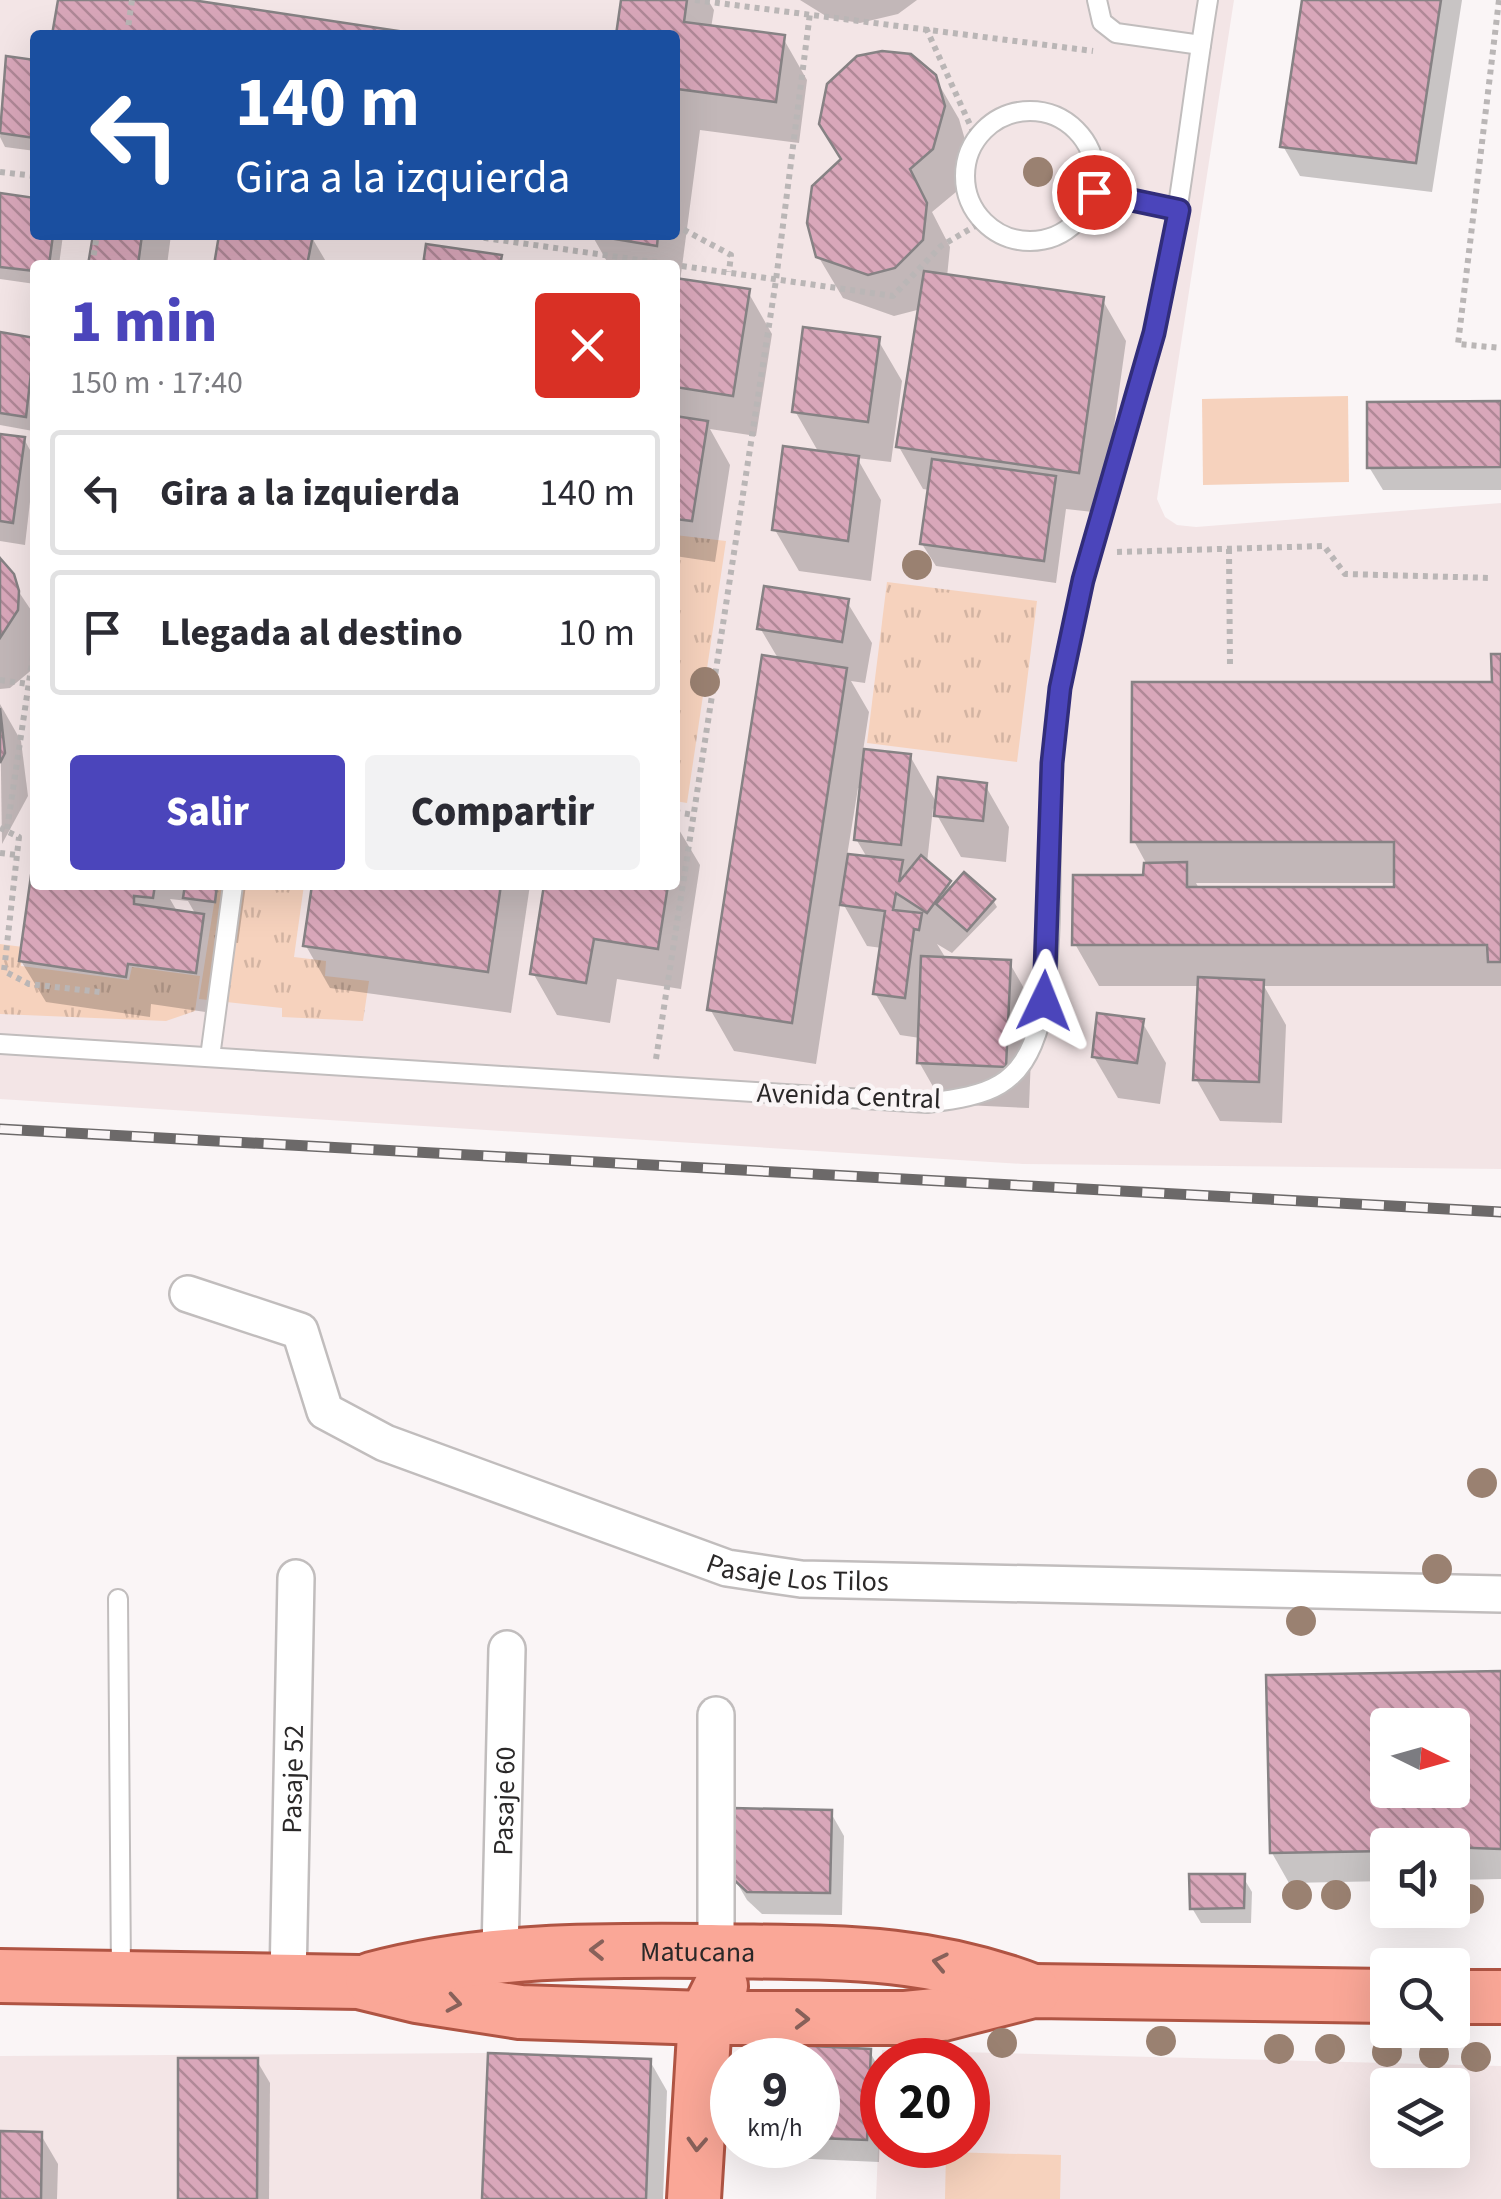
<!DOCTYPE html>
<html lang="es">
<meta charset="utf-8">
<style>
body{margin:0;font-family:"Source Sans 3",sans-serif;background:#f2f2f3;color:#2b2b33;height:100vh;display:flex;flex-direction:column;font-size:38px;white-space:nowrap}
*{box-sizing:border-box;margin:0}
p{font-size:32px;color:#7c7c81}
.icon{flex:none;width:55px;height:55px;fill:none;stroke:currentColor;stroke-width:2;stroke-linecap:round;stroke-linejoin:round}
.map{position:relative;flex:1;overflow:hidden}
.panel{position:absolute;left:30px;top:260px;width:650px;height:630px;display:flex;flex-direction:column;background:#fff;border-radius:10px;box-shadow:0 10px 40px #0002}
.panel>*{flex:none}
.banner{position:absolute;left:30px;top:30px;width:650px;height:210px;border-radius:10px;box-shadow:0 10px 40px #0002;background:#1a4fa0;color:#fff;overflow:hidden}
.needle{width:65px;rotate:95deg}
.tools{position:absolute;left:1370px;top:1708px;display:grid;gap:20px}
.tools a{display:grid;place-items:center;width:100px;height:100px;border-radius:10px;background:#fff;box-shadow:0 10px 40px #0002;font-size:50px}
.speed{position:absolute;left:710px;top:2038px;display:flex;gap:20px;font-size:50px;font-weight:700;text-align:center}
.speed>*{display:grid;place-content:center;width:130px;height:130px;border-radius:50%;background:#fff;box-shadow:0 10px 40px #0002;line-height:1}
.speed small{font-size:25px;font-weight:400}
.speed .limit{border:15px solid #d22;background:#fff;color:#111}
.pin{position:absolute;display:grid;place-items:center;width:85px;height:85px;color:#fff;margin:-42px;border:5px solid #fff;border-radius:50%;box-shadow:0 2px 10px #0007}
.me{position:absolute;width:110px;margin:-55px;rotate:2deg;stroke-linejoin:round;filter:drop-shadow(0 0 8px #0008)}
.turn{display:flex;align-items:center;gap:35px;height:210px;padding:0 40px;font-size:45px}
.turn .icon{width:130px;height:130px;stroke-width:2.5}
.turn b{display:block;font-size:70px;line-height:85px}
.round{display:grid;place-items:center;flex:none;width:105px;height:105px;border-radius:10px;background:#f2f2f3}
.summary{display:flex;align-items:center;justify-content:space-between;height:170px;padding:0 40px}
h1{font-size:60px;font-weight:800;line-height:75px;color:#4b45bb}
.button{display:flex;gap:20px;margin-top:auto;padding:20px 40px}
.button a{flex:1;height:115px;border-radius:10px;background:#4b45bb;color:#fff;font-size:40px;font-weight:800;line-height:115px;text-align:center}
.button a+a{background:#f2f2f3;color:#2b2b33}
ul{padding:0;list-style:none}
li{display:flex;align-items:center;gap:30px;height:125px;margin:0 20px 15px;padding:0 20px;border:5px solid #e1e1e2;border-radius:10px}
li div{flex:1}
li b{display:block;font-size:38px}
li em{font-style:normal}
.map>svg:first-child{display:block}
.built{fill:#f3e5e6;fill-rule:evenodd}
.grass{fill:url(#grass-tufts)}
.pitch{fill:#f6d2bd}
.shadow{fill:#0003;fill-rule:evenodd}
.building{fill:url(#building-back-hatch);stroke:#868284;stroke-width:2.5;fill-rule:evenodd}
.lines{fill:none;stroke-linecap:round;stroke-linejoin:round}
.lane-casing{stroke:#c1bdbd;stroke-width:22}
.street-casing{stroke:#c1bdbd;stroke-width:40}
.primary-casing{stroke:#af5443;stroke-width:58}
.path{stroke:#bab6b6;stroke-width:6;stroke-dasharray:5 5;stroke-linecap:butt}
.lane{stroke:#fff;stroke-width:18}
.street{stroke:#fff;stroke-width:35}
.primary{stroke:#faa797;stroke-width:52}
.rail-casing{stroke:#6c6969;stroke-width:11}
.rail{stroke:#faf5f6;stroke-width:8;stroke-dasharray:22;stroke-linecap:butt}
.tree{fill:#9a8171}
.oneway{stroke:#88615a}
.route-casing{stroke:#312d7a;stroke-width:25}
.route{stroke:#4b45bb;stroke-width:18}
.labels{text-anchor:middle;stroke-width:9;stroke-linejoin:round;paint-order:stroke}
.street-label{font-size:28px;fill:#2a2828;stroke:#faf5f6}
</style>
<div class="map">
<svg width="1501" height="2199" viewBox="0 0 1501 2199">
<defs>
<pattern id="grass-tufts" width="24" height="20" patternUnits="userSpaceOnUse" patternTransform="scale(2.5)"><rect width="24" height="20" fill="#f6d2bd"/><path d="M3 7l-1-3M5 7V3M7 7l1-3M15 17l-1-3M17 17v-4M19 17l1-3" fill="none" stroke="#d3b4a2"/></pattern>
<pattern id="building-back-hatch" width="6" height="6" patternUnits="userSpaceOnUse" patternTransform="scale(2.5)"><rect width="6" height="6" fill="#d9a7ba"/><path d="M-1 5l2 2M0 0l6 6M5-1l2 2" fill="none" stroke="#b08897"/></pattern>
</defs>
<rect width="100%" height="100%" fill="#faf5f6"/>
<g class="built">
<path d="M0,0H1234L1157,499L1165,517L1177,525L1196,527L1501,503V1169L1023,1164L0,1099ZM35,35H675V235H35ZM35,265H675V885H35Z"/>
<path d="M882,2050L1501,2066V2199H876ZM882,2060H968V2145H882ZM1388,2085H1452V2150H1388Z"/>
<polygon points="488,2053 651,2059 646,2199 0,2199 0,2056"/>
</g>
<g class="grass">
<polygon points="675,535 726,541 687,803 675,801"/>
<polygon points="887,582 1037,601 1017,762 867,743"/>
<polygon points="217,885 304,885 294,957 326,961 325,976 369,981 363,1021 282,1017 282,1008 199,999"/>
<polygon points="0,944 23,947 21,966 129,980 132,967 200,976 195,1011 166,1021 0,1014"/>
</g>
<g class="pitch">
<polygon points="1348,396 1349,482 1203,485 1202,399"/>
<polygon points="946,2152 1061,2155 1060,2199 945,2199"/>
</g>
<g class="shadow">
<polygon points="624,0 708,0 714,10 711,28 783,38 807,80 799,143 700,130 680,282 748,292 772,334 756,436 710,429 730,465 715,562 675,556 675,265 609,265 593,237 675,235 675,35 619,35"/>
<polygon points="800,0 917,0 898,14 860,23 829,18"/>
<polygon points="1305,0 1462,0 1432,192 1300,176 1283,146"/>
<polygon points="8,59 35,63 35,151 5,147 0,137"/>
<polygon points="934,76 959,119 968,150 956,192 932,212 950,247 947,277 1102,299 1126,341 1102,513 1066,509 1056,583 936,566 922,544 930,490 923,489 899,447 921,309 894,316 843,298 818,256"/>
<polygon points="0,195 35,200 35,235 63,235 59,265 35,265 35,284 0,279"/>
<polygon points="95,235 171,235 167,265 91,265"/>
<polygon points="222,235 311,236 328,265 216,265"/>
<polygon points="0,335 35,341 33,431 0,425"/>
<polygon points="878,340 902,381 891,462 857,458 881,500 871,581 799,571 775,530 819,453 795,411"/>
<polygon points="1501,404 1501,490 1383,490 1369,467"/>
<polygon points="0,436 24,439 35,459 25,545 0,541"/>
<polygon points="0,564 35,616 34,668 10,688 0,689"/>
<path d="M847,602L872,643L865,683L851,681L869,712L863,751L910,756L938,805L985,785L1009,827L1006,862L961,857L933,808L927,863L953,889L993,900L997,907L952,953L937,944L945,957L1009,962L1033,1004L1029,1108L943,1104L919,1062L920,1038L900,1035L875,993L882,948L867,946L841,900L816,1064L734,1051L710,1009L779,660L760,628ZM858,788L862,789L856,839L868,859L847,856Z"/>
<path d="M1501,657V986H1264L1286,1025L1282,1123L1220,1121L1196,1079L1200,986H1099L1075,944L1146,878V863L1134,841L1494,685ZM1196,883H1397V890H1200Z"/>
<polygon points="0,704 21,741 28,796 2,844"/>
<polygon points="675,823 700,865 681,989 617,979 610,1023 557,1015 533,973 546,885 675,885"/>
<path d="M35,865V885H246L238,943L216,940L227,958L219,1014L151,1004L150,1017L46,1002L21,961ZM170,899L188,901L196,915L178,913Z"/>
<polygon points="315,885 530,885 511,1013 330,988 306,946"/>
<polygon points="1142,1022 1166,1063 1160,1104 1118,1098 1094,1057"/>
<path d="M1501,1674V1879L1452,1880V1845H1388V1881L1289,1883L1272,1853L1269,1678ZM1388,1725H1452V1790H1388Z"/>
<polygon points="831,1813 844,1836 842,1915 762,1914 747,1900 733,1876"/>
<polygon points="1243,1877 1252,1892 1251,1923 1201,1923 1192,1908"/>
<polygon points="870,2052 882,2074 879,2162 766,2157 759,2145 818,2145 818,2060 756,2060"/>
<polygon points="257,2061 270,2083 269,2199 180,2199"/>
<polygon points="650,2061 667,2091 663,2199 485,2199"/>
<polygon points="0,2134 41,2135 58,2164 57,2199 0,2199"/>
</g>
<g class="building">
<polygon points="58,0 192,0 425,35 52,35"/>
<polygon points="621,0 687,0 684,22 785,35 776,102 677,89 675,104 675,35 616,35"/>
<polygon points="1302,0 1441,0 1416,163 1280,147"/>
<polygon points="882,51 911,54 936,75 945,106 933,149 910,169 927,203 923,240 895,268 868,275 816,257 807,223 812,186 841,159 819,124 827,84 857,56"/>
<polygon points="6,56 35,60 35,138 0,133"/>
<polygon points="0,193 35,198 35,235 53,235 49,265 35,265 35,271 0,267"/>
<polygon points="93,235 142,235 138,265 88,265"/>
<polygon points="219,235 313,235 307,265 214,265"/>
<polygon points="591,235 658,235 657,246"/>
<polygon points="426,244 502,255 500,265 423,265"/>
<polygon points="924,271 1104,297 1079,473 896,447"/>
<polygon points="675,278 750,289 733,396 675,387"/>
<polygon points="803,327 880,337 868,422 792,412"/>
<polygon points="0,332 35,338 26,417 0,413"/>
<polygon points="1501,401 1501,467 1367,468 1367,402"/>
<polygon points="675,416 708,421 692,521 675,519"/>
<polygon points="0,434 25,437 13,523 0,521"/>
<polygon points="783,446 859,456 848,541 772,530"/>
<polygon points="932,459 1056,476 1044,561 920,544"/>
<polygon points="0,558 14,574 19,591 18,610 0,638"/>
<polygon points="764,586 849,599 842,642 757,629"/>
<polygon points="1491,654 1501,654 1501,962 1488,962 1487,945 1072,945 1073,875 1143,875 1144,863 1187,862 1187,887 1394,887 1394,842 1131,842 1132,682 1492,682"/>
<polygon points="762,655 847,668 792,1023 707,1010"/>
<polygon points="0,708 5,753 0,763"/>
<polygon points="864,749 911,754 901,845 854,840"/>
<polygon points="938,777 987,783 983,821 934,816"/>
<polygon points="35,847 35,885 155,885 153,898 134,896 134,904 204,914 196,973 128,964 126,977 19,961"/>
<polygon points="848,854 903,860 899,882 921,855 951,881 927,913 896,893 893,910 922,913 919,930 914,929 905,998 873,994 885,911 840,905"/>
<polygon points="964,872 995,899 967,931 936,904"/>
<polygon points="185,885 217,885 215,902 183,898"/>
<polygon points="312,885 501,885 488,972 303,946"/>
<polygon points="544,885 668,885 658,949 594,939 586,983 530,974"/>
<polygon points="921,956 1011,960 1006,1067 917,1063"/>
<polygon points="1198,977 1264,980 1259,1082 1193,1080"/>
<polygon points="1097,1013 1144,1019 1137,1063 1092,1057"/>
<path d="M1501,1671V1849L1388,1845V1851L1270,1853L1266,1675ZM1388,1725H1452V1790H1388Z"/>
<polygon points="732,1808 832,1810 830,1893 747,1892 731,1877"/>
<polygon points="1189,1874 1245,1874 1244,1908 1190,1909"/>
<polygon points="754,2043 871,2049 867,2140 818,2138 818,2060 754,2060"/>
<polygon points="488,2053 651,2059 646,2199 482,2199"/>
<polygon points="178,2058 258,2058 257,2199 178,2199"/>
<polygon points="0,2131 42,2132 41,2199 0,2199"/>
</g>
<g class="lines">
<g class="lane-casing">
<g id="lane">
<polyline points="1097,0 1102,22 1116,33 1201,45"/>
<circle cx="1030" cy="176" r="65"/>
<polyline points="1093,192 1179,210"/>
<path d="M0,1044L927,1103C989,1095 1022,1088 1040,1022C1060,913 1042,799 1060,689C1080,566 1126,450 1154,330C1180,221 1190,110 1208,0"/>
<polyline points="210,1057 233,885"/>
<polyline points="118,1599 121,1973"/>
</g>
</g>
<g class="street-casing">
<g id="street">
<path id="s1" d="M188,1294L300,1331L325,1411L385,1443L727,1568L801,1579L1501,1594"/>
<polyline points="716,1715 716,1951"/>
<path id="s2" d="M500,1953L507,1649"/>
<path id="s3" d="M288,1981L296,1578"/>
</g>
</g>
<g class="primary-casing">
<g id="primary">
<polyline points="0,1976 359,1982 417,1996 520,2012 705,2018 903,2018 943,2014 1033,1991 1388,1996"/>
<path id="s4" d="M372,1979C485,1949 595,1950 711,1951C828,1953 921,1948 1033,1991"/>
<polyline points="1452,1997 1501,1997"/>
<polyline points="694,2199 705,2018 721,1986"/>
</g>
</g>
<g class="path">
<polyline points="695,0 1093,51"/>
<polyline points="1499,0 1458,344 1501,348"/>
<polyline points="926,28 976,138"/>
<polyline points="127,35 132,0"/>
<polyline points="0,172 35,176"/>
<polyline points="675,225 731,255 729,272"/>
<polyline points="464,235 893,296 941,246 982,222"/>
<polyline points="92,265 97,235"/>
<polyline points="1229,549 1230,665"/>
<polyline points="1117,552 1324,546 1345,574 1492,578"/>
<polyline points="0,680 28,684"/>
<polyline points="675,812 694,815"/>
<polyline points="0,828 19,837 4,971 29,984 100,992"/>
<polyline points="7,829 35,642"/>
<polyline points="0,853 17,855"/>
<polyline points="656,1059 776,280 810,13"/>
</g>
<use href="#lane" class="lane"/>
<use href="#street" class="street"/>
<use href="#primary" class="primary"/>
<g class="rail-casing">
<polyline id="rail" points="0,1129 1501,1212"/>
</g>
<use href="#rail" class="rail"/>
</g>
<g class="tree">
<circle cx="1038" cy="172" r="15"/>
<circle cx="917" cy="565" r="15"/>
<circle cx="705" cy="682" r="15"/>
<circle cx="1482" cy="1483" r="15"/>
<circle cx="1437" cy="1569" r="15"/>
<circle cx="1301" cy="1621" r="15"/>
<circle cx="1297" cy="1895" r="15"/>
<circle cx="1336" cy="1895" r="15"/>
<circle cx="1469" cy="1899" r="15"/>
<circle cx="1161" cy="2041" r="15"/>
<circle cx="1002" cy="2043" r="15"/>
<circle cx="1279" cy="2049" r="15"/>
<circle cx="1330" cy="2049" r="15"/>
<circle cx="1387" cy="2052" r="15"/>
<circle cx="1434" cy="2054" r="15"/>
<circle cx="1476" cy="2057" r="15"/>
</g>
<defs><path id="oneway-chevron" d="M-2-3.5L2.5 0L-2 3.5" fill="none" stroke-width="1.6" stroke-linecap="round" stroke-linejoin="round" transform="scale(2.5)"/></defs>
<g class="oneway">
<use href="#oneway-chevron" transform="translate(597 1950) rotate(-179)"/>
<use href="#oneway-chevron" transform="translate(940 1962) rotate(-168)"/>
<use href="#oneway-chevron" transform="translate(454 2003) rotate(10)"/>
<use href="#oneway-chevron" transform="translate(802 2019) rotate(1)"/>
<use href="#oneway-chevron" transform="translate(697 2144) rotate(93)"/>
</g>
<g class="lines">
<g class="route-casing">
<polyline id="route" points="1044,1001 1052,763 1060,688 1083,580 1154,333 1179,210 1094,192"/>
</g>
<use href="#route" class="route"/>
</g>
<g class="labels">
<g class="street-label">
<text transform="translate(849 1095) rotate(2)" y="10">Avenida Central</text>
<text dy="10" stroke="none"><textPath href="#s1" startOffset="705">Pasaje Los Tilos</textPath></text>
<text dy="10" stroke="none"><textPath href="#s3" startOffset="202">Pasaje 52</textPath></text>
<text dy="10" stroke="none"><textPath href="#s2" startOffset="152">Pasaje 60</textPath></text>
<text dy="10" stroke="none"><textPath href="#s4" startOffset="328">Matucana</textPath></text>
</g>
</g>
</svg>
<div class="tools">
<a><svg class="needle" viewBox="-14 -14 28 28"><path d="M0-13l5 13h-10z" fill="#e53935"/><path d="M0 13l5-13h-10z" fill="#7c7c81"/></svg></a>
<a><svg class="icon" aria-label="sound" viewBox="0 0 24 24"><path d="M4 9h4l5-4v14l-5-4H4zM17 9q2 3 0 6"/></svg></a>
<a><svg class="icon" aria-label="search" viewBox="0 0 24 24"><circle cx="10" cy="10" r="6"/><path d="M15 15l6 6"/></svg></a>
<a><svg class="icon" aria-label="layers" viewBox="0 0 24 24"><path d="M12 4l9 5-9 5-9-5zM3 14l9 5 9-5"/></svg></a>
</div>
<div class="speed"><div>9<small>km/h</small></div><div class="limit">20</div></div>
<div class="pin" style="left:1094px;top:192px;background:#d93025"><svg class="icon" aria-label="arrive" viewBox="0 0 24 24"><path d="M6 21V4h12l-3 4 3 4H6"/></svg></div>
<svg class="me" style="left:1044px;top:1001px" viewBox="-20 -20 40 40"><path d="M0-17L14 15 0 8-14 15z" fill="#4b45bb" stroke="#fff" stroke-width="4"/></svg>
<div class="banner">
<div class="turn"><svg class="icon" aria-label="left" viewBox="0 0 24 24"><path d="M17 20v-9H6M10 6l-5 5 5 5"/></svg><div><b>140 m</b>Gira a la izquierda</div></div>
</div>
<section class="panel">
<div class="summary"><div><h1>1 min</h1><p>150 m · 17:40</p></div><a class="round" style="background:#d93025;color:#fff"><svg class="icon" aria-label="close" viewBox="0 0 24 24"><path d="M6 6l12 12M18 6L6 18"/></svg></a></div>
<ul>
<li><svg class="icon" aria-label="left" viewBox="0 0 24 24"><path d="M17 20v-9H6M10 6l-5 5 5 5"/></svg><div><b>Gira a la izquierda</b></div><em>140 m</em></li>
<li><svg class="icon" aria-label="arrive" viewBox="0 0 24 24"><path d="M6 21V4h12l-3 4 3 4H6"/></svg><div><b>Llegada al destino</b></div><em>10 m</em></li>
</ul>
<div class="button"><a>Salir</a><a>Compartir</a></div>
</section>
</div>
